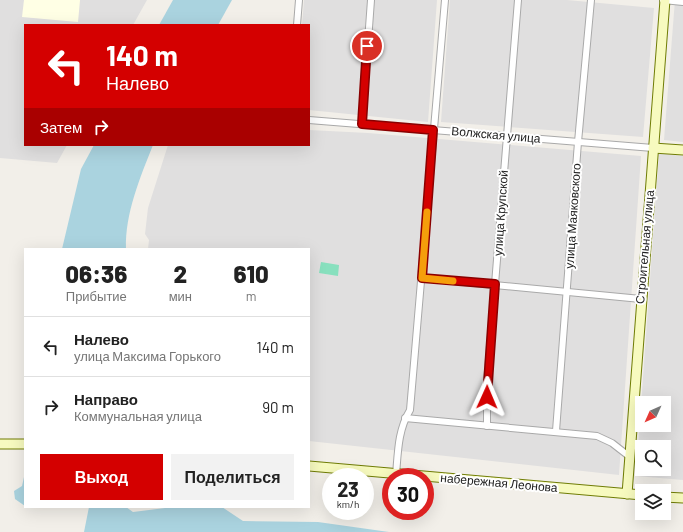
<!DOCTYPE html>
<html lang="ru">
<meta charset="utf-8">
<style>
body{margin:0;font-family:Barlow,sans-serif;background:#f2f2f2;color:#222;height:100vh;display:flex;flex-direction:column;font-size:15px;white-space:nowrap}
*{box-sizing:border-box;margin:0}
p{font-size:13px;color:#767676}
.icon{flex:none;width:22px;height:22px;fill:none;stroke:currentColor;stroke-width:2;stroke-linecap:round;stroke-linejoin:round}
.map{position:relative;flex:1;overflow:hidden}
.sheet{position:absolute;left:24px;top:248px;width:286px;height:260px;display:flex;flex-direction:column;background:#fff;border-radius:0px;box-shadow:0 4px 16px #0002}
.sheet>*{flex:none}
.hud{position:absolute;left:24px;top:24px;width:286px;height:122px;border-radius:0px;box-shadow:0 4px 16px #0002;background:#d40000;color:#fff;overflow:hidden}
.needle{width:26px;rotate:225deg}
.buttons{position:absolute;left:635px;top:396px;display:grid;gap:8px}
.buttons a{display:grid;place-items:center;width:36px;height:36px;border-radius:0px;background:#fff;box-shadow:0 4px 16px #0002;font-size:20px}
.speed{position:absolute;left:322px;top:468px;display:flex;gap:8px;font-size:20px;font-weight:700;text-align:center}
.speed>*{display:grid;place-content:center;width:52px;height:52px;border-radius:50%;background:#fff;box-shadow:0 4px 16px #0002;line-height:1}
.speed small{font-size:10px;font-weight:400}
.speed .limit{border:6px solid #d22;background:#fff;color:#111}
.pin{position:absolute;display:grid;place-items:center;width:34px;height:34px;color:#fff;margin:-17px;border:2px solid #fff;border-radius:50%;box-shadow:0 1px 4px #0007}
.me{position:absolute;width:44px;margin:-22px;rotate:1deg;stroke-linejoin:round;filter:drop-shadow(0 0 3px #0008)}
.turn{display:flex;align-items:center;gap:14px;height:84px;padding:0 16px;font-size:18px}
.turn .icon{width:52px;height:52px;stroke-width:2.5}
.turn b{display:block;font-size:28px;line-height:34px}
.then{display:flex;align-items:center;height:38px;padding:0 16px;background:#0003;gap:8px;font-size:15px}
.eta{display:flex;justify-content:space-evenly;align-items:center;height:68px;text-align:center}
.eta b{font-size:24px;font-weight:800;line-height:28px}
.button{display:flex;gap:8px;margin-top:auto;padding:8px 16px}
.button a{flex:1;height:46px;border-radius:0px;background:#d40000;color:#fff;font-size:16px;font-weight:800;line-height:46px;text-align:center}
.button a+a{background:#f2f2f2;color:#222}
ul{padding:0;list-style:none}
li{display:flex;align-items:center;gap:12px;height:60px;padding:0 16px;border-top:1px solid #e0e0e0}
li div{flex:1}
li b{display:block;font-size:15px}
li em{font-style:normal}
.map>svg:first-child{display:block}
.residential{fill:#e0dfdf;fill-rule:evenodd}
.education{fill:#ffffe5}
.pitch{fill:#88e0be}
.water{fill:#aad3df}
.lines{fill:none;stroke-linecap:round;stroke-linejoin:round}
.street-casing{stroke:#a9a9a9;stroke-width:8}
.secondary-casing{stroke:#707d05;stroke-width:11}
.street{stroke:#fff;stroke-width:6}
.secondary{stroke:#f7fabf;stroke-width:9}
.route-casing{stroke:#8a0000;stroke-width:10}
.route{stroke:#d40000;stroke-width:7}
.slow{stroke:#f59e0b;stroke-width:7}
.labels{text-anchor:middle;stroke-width:4;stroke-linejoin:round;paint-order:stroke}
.street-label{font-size:12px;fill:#222;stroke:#fff}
</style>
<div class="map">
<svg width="683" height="532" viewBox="0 0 683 532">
<rect width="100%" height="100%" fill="#f2efe9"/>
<g class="residential">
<polygon points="0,0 147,0 133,25 25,25 25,145 67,145 57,163 0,158"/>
<polygon points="304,0 437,0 428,122 309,110 309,25 302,25"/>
<polygon points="450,0 567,0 654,8 643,137 441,122"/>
<polygon points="675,0 683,0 683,142 664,140"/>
<polygon points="309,130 368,133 641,156 619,475 309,441 309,249 148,249 149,240 145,234 148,208 168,145 309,145"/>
<path d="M659,153L683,156V480L636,476ZM642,403H664V425H642ZM642,447H664V469H642Z"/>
</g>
<polygon class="education" points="24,0 80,0 78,22 22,17"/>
<polygon class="pitch" points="321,262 339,265 338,276 319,273"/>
<g class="water">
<polygon points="173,0 232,0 218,25 159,25"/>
<path d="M94,145H153C140,178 125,213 126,249H62L81,169Z"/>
<polygon points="24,477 25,477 25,506 15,499 14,491 22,486"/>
<polygon points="89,507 126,507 133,512 173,507 222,507 243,521 318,522 389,532 84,532"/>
</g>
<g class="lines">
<g class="street-casing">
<g id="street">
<polyline points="663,0 683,2"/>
<polyline points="297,25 299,0"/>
<polyline points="309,120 653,148"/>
<polyline points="362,124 371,0"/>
<polyline points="422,278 641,299"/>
<polyline points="405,418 597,436 612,443 630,457"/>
<polyline points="487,426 487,383 518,0"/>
<polyline points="556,431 578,142 591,0"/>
<path d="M396,475C398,451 398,430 410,410L445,0"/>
</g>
</g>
<g class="secondary-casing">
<g id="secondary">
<polyline points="653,148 683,150"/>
<polyline points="0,444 25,444"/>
<polyline points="309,466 642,495"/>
<polyline points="627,494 665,0"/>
<polyline points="664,497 683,498"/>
</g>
</g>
<use href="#street" class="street"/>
<use href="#secondary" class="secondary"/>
</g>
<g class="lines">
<g class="route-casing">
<polyline id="route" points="367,46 362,124 433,130 422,278 495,284 487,397"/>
</g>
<use href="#route" class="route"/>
<polyline class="slow" points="427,212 422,278 453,281"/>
</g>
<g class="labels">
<g class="street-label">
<text transform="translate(496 135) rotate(5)" y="4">Волжская улица</text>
<text transform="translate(501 213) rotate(-86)" y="4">улица Крупской</text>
<text transform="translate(573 216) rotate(-86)" y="4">улица Маяковского</text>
<text transform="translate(645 247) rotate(-85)" y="4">Строительная улица</text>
<text transform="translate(499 483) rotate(5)" y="4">набережная Леонова</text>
</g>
</g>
</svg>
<div class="buttons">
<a><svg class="needle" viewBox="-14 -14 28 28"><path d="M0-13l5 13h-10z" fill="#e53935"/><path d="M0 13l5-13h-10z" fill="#767676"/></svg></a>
<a><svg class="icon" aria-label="search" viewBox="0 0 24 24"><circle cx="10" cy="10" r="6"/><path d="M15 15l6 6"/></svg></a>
<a><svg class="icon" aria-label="layers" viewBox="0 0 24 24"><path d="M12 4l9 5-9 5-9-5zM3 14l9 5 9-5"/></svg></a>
</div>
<div class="speed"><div>23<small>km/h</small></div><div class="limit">30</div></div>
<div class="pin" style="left:367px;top:46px;background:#d93025"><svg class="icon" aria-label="arrive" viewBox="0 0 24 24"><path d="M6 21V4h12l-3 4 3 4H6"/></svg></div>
<svg class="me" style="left:487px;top:397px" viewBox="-20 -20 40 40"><path d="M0-17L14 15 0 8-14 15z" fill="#d40000" stroke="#fff" stroke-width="4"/></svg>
<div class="hud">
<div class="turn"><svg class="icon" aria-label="left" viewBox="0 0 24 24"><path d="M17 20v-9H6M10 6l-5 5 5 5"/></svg><div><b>140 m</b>Налево</div></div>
<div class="then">Затем<svg class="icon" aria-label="right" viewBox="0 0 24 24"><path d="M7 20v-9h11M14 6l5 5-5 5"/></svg></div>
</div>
<section class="sheet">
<div class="eta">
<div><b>06:36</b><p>Прибытие</p></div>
<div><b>2</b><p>мин</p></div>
<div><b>610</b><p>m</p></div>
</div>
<ul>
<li><svg class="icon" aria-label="left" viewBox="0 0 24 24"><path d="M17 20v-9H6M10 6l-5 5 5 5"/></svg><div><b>Налево</b><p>улица Максима Горького</p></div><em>140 m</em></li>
<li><svg class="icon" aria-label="right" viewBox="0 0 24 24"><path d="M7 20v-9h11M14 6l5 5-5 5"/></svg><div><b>Направо</b><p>Коммунальная улица</p></div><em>90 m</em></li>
</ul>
<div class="button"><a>Выход</a><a>Поделиться</a></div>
</section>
</div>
